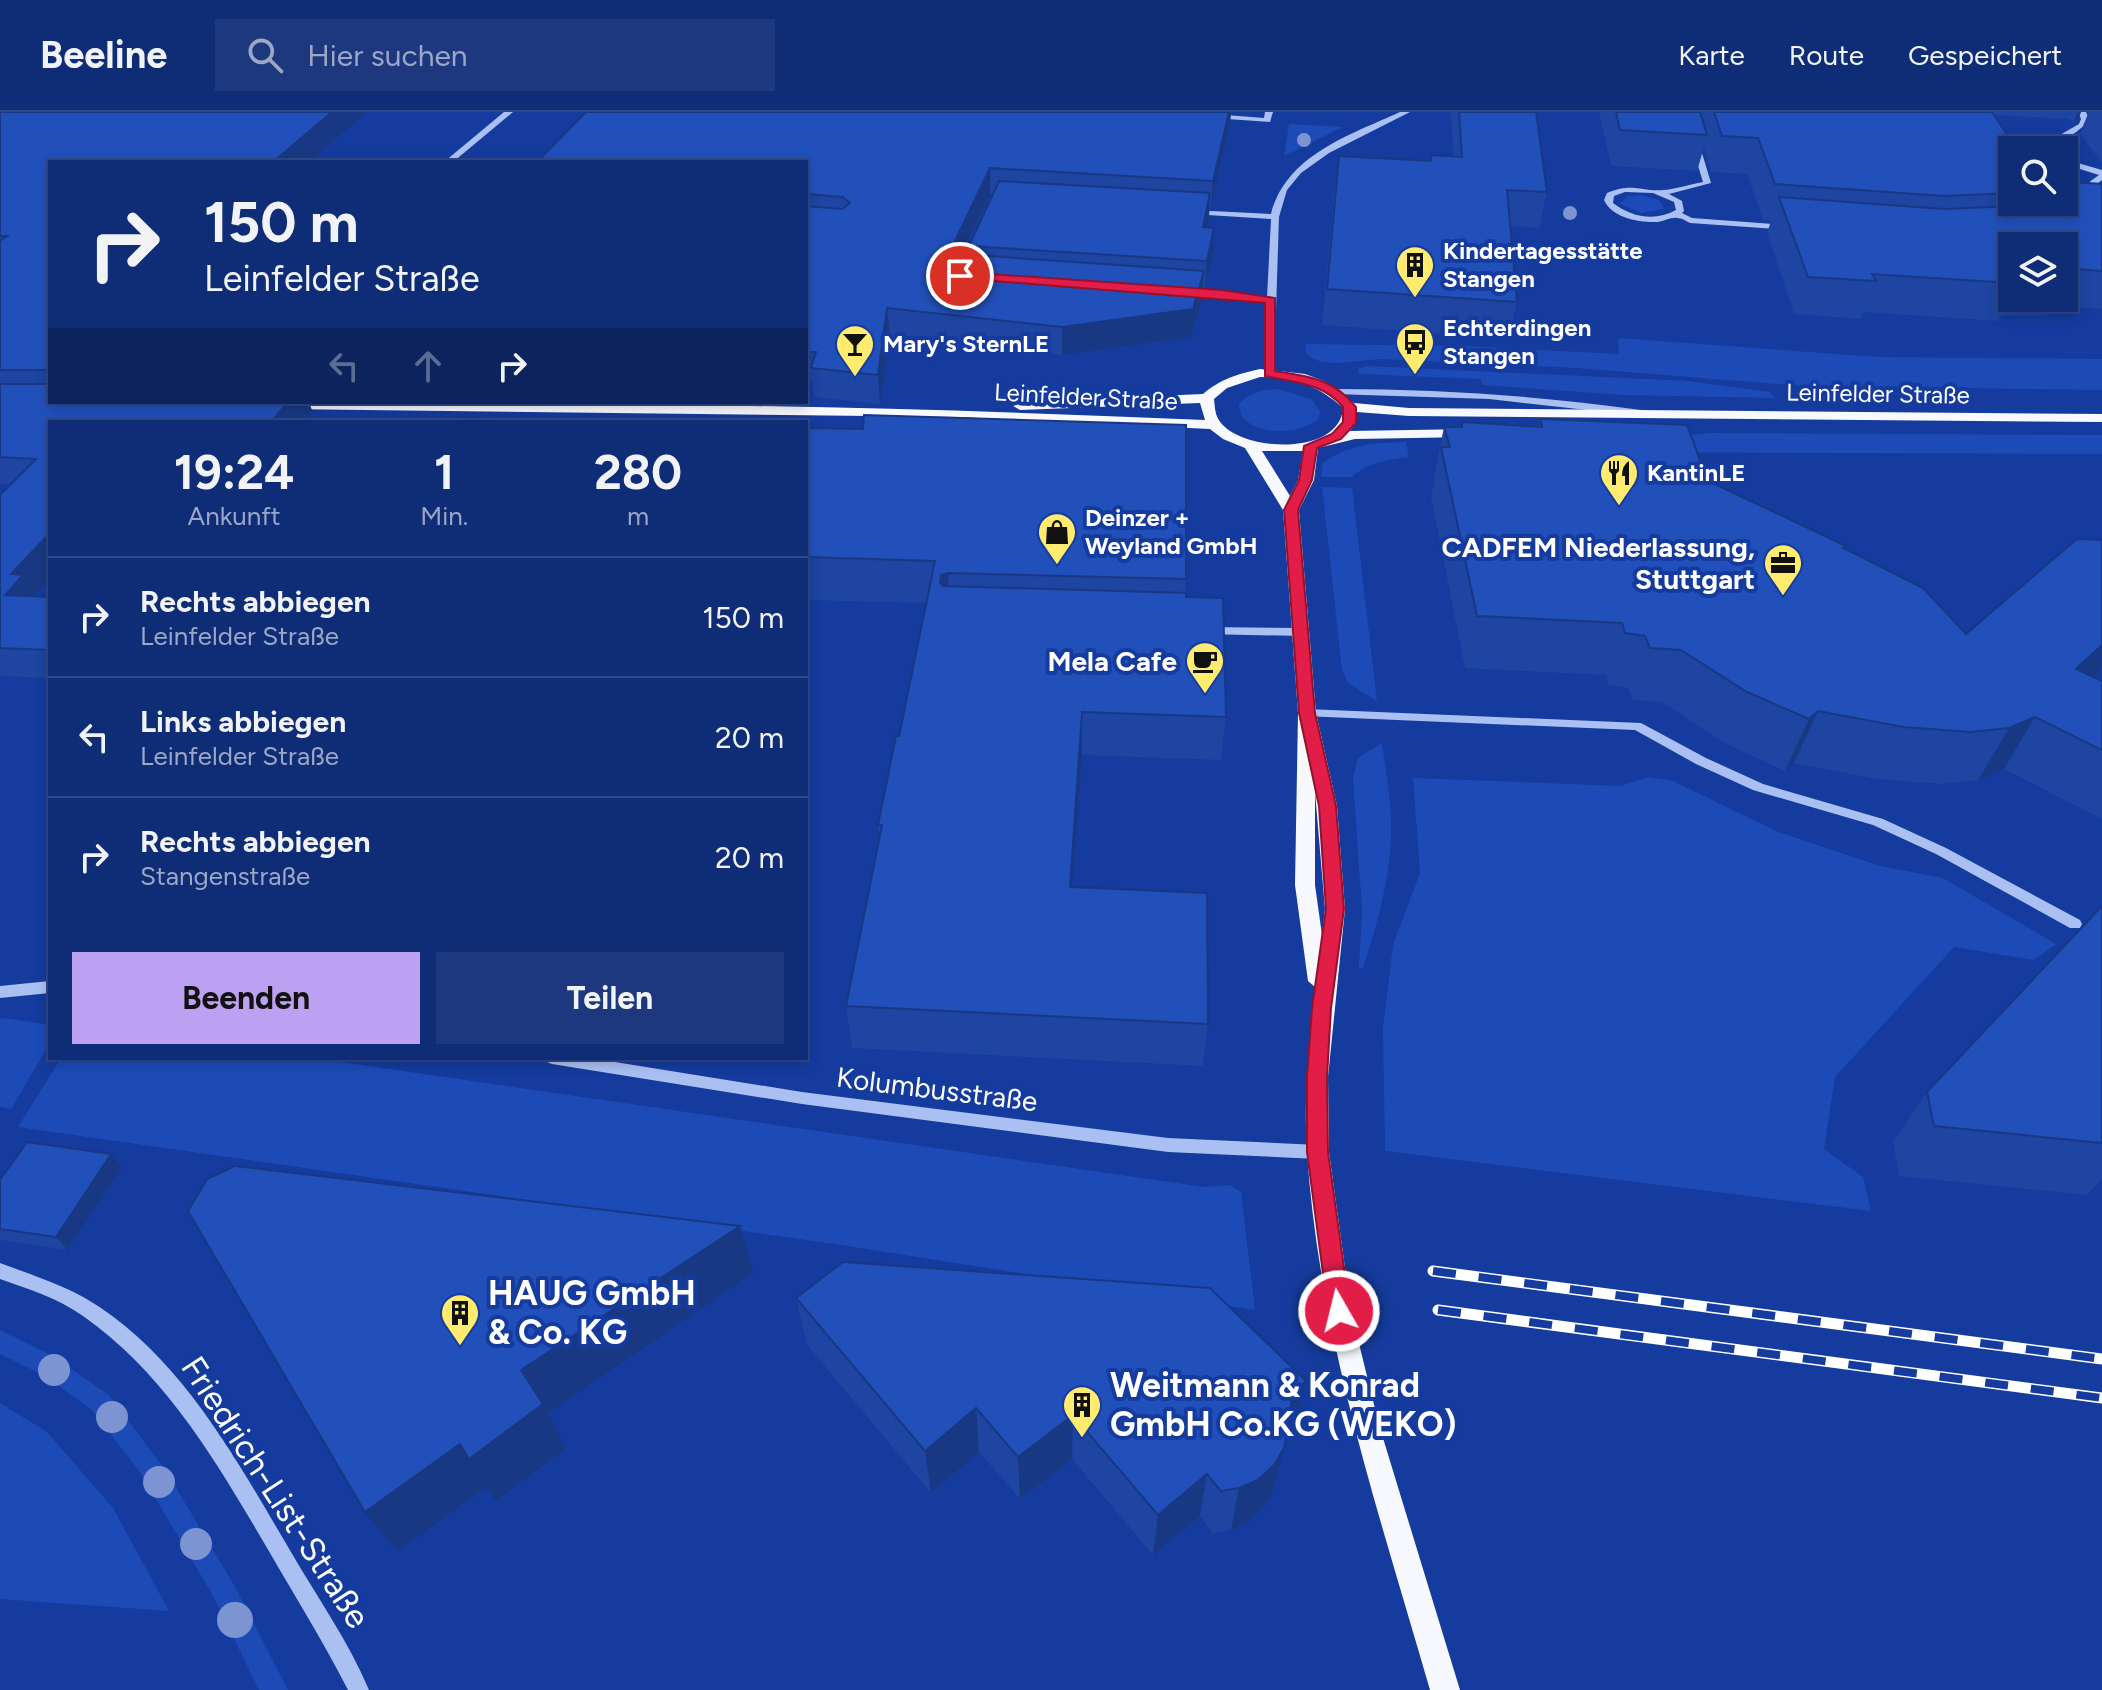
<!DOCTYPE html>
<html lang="de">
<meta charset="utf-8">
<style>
body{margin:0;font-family:Figtree,sans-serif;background:#1d387e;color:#f1f3f6;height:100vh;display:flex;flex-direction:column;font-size:30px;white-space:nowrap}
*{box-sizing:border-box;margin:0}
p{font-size:26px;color:#9ba7c5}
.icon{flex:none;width:44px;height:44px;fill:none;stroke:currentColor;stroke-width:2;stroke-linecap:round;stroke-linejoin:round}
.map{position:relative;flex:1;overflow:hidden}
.drawer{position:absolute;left:48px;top:308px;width:760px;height:640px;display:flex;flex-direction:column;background:#0f2c76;border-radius:0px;box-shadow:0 4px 12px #0003,0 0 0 2px #2f4888}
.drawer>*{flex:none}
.banner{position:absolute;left:48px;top:48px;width:760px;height:244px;border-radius:0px;box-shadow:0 4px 12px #0003,0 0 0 2px #2f4888;background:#0f2c76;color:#f1f3f6;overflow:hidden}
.tools{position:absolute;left:1998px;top:24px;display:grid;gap:16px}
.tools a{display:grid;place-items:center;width:80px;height:80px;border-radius:0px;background:#0f2c76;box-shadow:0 4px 12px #0003,0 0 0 2px #2f4888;font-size:40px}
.pin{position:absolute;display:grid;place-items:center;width:68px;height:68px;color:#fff;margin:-34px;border:4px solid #fff;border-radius:50%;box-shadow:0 2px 8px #0007}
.me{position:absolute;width:88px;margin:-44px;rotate:352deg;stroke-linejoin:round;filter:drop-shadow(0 0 6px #0008)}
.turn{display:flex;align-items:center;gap:28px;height:168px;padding:0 24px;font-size:36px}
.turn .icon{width:104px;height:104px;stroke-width:2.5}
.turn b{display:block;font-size:56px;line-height:68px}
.lanes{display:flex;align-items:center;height:76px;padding:0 24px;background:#0003;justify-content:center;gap:40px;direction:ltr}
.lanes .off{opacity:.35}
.eta{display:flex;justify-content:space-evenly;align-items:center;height:136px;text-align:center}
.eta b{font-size:48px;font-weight:700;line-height:56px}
.cta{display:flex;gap:16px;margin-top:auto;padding:16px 24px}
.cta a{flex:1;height:92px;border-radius:0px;background:#bca0f2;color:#111;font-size:32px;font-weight:700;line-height:92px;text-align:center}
.cta a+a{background:#1d387e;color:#f1f3f6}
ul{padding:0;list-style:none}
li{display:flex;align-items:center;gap:24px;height:120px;padding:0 24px;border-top:2px solid #2f4888}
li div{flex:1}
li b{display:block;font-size:30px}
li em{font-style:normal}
header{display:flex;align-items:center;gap:48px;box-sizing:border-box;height:112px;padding:0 40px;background:#0f2c76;border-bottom:2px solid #2f4888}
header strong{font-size:38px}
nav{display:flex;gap:44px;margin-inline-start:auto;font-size:28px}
.search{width:560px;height:72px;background:#1d387e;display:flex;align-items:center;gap:20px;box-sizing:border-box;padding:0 28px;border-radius:0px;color:#9ba7c5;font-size:30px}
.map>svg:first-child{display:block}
.green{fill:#1c4bb7}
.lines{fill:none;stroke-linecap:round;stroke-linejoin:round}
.minor{fill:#aac0f3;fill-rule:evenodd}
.major{fill:#f7f9ff;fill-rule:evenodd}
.rail-casing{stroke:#fff;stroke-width:11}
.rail{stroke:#143b9d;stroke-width:8;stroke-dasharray:23;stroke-linecap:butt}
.tree{fill:#7c95d2}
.wall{fill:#1d45a1;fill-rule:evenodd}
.shaded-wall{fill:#183883}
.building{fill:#2250bb;stroke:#183883;stroke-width:2}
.route{fill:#e11d48;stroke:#92132f;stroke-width:2}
.labels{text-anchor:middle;stroke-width:8;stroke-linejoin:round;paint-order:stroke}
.far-poi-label{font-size:24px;font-weight:bold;fill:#fff;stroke:#143b9d;text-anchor:start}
.far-street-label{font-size:24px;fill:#fff;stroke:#143b9d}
.poi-label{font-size:28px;font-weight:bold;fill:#fff;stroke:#143b9d;text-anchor:end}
.street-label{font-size:28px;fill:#fff;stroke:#143b9d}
.near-poi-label{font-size:34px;font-weight:bold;fill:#fff;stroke:#143b9d;text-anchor:start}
.near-street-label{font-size:34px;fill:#fff;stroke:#143b9d}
</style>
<header>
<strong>Beeline</strong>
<div class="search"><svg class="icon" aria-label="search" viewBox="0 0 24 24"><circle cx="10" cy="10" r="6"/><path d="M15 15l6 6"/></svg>Hier suchen</div>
<nav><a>Karte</a><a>Route</a><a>Gespeichert</a></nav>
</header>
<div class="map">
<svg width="2102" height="1578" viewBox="0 0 2102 1578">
<rect width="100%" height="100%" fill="#143b9d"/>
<g class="green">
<polygon points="1289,12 1343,15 1284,44"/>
<polygon points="1640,83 1659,88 1664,97 1641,101 1620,92 1627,84"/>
<polygon points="1618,226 1879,245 2102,247 2102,278 1803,274 1576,256 1380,247 1339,251 1322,250 1311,246 1305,239 1306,232 1462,234 1619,242"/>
<polygon points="1366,254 1688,269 1770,280 1775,286 1623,283 1483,273 1480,267 1359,262 1358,257"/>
<path d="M1278,277L1311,287L1320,299L1319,306C1302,325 1239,326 1239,292C1249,280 1262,278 1278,277Z"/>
<polygon points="1709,321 2102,323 2102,342 1620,340 1631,330"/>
<path d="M1406,330L1409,345C1388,348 1368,350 1352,365H1321L1323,351C1348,332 1376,331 1406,330Z"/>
<polygon points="1322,375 1352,376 1377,589 1348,571 1342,558"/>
<path d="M1382,631C1385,655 1390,680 1391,705C1393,757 1379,807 1363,856H1359L1362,798L1353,666L1358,646Z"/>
<polygon points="1649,665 1673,669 1776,719 1880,754 1943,766 2056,832 2034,848 1954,835 1835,965 1824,1037 1863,1065 1871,1099 1385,1039 1383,915 1393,833 1420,761 1413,666 1620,674"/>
<polygon points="5,906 50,913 50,931 11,997 0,995 0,907"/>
<polygon points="61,946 313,946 1204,1075 1230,1073 1241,1080 1255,1198 841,1133 18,1015"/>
<polygon points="0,1218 51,1243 109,1283 166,1359 234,1473 288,1578 259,1578 212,1482 140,1360 91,1297 43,1263 0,1242"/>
<polygon points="0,1291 47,1320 113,1396 169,1499 0,1487"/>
</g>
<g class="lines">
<g class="minor">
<polygon points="504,0 513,0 453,50 444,50"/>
<polygon points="1265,0 1273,0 1270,10 1213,6 1209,4 1213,2 1264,6"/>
<path d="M1400,0H1410L1329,41L1301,61L1287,78L1279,105L1274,261L1266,263L1267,190L1187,182L1183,179L1187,176L1267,185L1271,107L1192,102L1188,100L1192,98L1271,102C1286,43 1350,23 1400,0Z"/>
<path d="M2078,0H2086L2089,7C2082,20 2049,38 2034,38L2079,12L2081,7Z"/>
<polygon points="1999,28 2029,36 2030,38 2018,38 1996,32 1995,30"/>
<path d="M1695,29L1699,31L1711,71L1669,82L1682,89L1684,99L1682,101L1692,106L1788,113L1792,116L1791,118L1690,111C1686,109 1682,106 1677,106C1672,105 1664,109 1658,110C1640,111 1612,106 1604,88L1607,81C1634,70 1640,80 1664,78C1677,77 1690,72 1703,70L1691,31ZM1625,80L1653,81L1674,90L1676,98C1655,110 1631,105 1613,91L1614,84Z"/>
<polygon points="2064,47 2102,58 2102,68 2083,83 2077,83 2077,79 2099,63 2064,52"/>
<path d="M1337,277C1439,277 1540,284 1641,298L1646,301L1641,304L1489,287L1334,282L1332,280Z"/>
<polygon points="1206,515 1301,516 1307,520 1301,524 1202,522 1202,516"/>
<polygon points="1307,597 1641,611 1706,646 1763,672 1883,707 1946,736 2080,808 2082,812 2080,816 2070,816 1936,742 1873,713 1753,678 1696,652 1635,618 1303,604 1301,601 1303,598"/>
<polygon points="50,869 50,881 0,886 0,874"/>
<polygon points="544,946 590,946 802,980 1168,1026 1318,1033 1324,1035 1326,1040 1324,1045 1318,1047 1168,1040 802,992 552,952 547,950"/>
<path d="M0,1151C29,1162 58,1171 85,1186C180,1241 237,1349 291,1440C317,1485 349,1530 369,1578H348C324,1531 296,1486 270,1441C219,1354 167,1263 83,1204C58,1186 28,1177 0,1167Z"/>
</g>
<path class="major" d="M1260,257L1305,262L1324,269L1354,291L1409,296L2102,302V310L1409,304L1357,300L1356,311L1350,319L1470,317L1477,321L1470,325L1355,327L1318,336L1314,368L1299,398L1316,601L1337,694L1345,797L1328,965L1329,1040L1351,1199L1379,1313L1460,1578H1430C1379,1401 1319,1225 1307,1040C1303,985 1310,931 1316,876L1308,869L1295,773L1298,601L1283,398L1245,336L1223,327L1210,317L958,305L284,297L277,293L279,290C588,290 896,294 1205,308L1200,291L1020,298L1013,294L1020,290L1203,282C1221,267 1237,262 1260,257ZM1260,265C1293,265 1318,273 1343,296C1340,344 1244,340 1221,311C1215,304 1215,296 1214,287L1227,276ZM1262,339H1303L1298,368L1290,384ZM1315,680L1325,797L1322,823L1315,773Z"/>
<g class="rail-casing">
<g id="rail">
<polyline points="1433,1159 2102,1247"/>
<polyline points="1438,1198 2102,1286"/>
</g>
</g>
<use href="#rail" class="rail"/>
</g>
<g class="tree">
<circle cx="1304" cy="28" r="7"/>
<circle cx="1570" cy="101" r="7"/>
<circle cx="54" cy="1258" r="16"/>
<circle cx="112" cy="1305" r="16"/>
<circle cx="159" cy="1370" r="16"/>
<circle cx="196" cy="1432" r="16"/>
<circle cx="235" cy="1508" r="18"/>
</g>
<g class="wall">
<polygon points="0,0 367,0 310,50 50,50 50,290 313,301 305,310 50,310 50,466 34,483 50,485 50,566 0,564 0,383 10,373 0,372"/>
<path d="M586,0H1232L1231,1L1230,10L1211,95H1210L1207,115L1213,141L1205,175H1203L1202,187L1191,225L1062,243L890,225L880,292L814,285L812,269H806V50H538V49ZM990,82L993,83L969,134V143H963Z"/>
<polygon points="1451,0 1536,0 1547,80 1539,116 1510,114 1517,190 1509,227 1322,213 1334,78 1339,44 1430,49 1431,43 1453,44"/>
<path d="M1599,0H2081L2078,7L2073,12L2069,7L1994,3L2012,38V90H2064L2102,72V197L2051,194L2046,204H2000L1998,209L1864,200L1861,207L1794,202L1767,121L1771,109L1763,108L1747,62L1711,60L1704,35L1697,59L1611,54ZM2012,134H2064V186H2012Z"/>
<polygon points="2087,0 2102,0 2102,51 2080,21 2088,2"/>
<polygon points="1541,307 1708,369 1844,437 1966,522 2102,428 2102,556 2092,565 2102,569 2102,707 2004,657 1978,668 1941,672 1877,667 1794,651 1785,659 1726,632 1662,590 1632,588 1628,576 1608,573 1606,563 1465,556 1431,385 1435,367 1434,365 1444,315 1461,315 1462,310 1539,314"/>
<polygon points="806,316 1186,467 1185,481 1186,485 1226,605 1221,648 1082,643 1072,775 1208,912 1203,954 852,936 846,894 880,725 878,713 899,624 926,491 806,488"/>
<polygon points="2102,794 2102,1066 2087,1083 1899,1064 1893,1030 1927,980"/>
<polygon points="122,1056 67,1138 0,1128 0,1068"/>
<polygon points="796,1186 1306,1269 1295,1314 1286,1321 1273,1379 1264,1395 1248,1410 1231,1418 1213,1421 1200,1404 1153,1443 1072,1347 1020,1387 979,1340 931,1381 807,1233"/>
</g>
<g class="shaded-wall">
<polygon points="332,0 367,0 310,50 273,50"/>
<polygon points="1229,0 1231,0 1230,10 1211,95 1213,69"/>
<polygon points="2078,0 2081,0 2078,7 2073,12"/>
<polygon points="990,56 990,82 953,163 952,135"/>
<polygon points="1210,81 1209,106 1201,140 1203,115"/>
<polygon points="2012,90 2044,90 2000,118"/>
<polygon points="1214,116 1213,141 1205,175 1207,149"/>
<polygon points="1204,159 1202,187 1191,225 1062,243 1062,215"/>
<polygon points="887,196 890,225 880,292 878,263"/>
<polygon points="288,290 309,290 313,301 305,310 271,310"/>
<polygon points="50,421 50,466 34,483 39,491 5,483 11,462"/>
<polygon points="948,461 950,503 940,471 941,463"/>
<polygon points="2102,533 2102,556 2045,609 2076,557"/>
<polygon points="1818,599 1794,651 1785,659 1809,607"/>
<polygon points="1082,600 1082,643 1069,818 1070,775"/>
<polygon points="2035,605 2004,657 1978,668 2009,616"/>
<polygon points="111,1042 122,1056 67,1138 56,1125"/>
<polygon points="740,1114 753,1161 548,1301 566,1336 496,1389 486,1375 397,1440 365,1400 460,1332 521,1258"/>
<polygon points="1306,1269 1295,1314 1282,1325 1293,1281"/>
<polygon points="976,1296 979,1340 931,1381 925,1339"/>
<polygon points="1073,1303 1072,1347 1020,1387 1018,1345"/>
<polygon points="1284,1336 1273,1379 1264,1395 1248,1410 1231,1418 1239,1376"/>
<polygon points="1207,1362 1200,1404 1153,1443 1158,1403"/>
</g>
<g class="building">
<polygon points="0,0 332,0 273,50 50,50 50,258 0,258 0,129 7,124 0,124"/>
<polygon points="586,0 1229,0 1213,69 990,56 952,135 959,142 1204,159 1193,197 1062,215 887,196 878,263 811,256 816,240 806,240 806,94 842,97 850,91 843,85 806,82 806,50 553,50 538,49"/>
<polygon points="1459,0 1536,0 1547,80 1507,78 1517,190 1327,177 1339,44 1431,49 1431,43 1462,45"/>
<polygon points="1616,0 1700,0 1707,23 1620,18"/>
<polygon points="1714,0 1992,0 2017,38 2012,38 2012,81 1944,84 1775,72 1758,26 1722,24"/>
<polygon points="999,69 1210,81 1203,115 1214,116 1207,149 969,134"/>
<polygon points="2074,70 2102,72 2102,159 2064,156 2064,134 2012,134 2012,171 1872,162 1876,169 1808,165 1779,85 1944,97 2017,94 2033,90 2064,90 2064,76"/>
<polygon points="0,272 50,272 50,290 288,290 271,310 50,310 50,421 11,462 23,463 5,483 50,485 50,538 0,536 0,383 36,347 0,345"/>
<polygon points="864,303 1186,313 1186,467 948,461 941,463 940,471 943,474 1186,481 1186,485 1223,486 1226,605 1082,600 1070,775 1207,781 1208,912 846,894 882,713 878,713 896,624 899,624 935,449 806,445 806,316 863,317"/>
<polygon points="453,305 523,308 522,310 417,310 418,308 451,310"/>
<polygon points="1541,307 1687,313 1708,369 1846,434 1843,436 1923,476 1966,522 2077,427 2102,428 2102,533 2076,557 2102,569 2102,638 2035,605 2009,616 1970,620 1904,615 1818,599 1809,607 1747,580 1681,538 1650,536 1645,524 1625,521 1622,511 1477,504 1441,335 1450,335 1444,315 1462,315 1462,310 1542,315"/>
<polygon points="2102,794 2102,1031 1934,1014 1927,980"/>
<polygon points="27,1030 111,1042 56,1125 0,1117 0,1068"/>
<polygon points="235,1054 740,1114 521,1258 543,1292 469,1347 460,1332 365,1400 188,1099 207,1067"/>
<polygon points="843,1150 1210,1176 1306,1269 1293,1281 1284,1336 1274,1353 1258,1368 1239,1376 1221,1379 1207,1362 1158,1403 1073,1303 1018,1345 976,1296 925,1339 796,1186"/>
</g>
<path class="route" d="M960,160L1222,178L1275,186V259C1309,264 1334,267 1356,295V311L1341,327L1317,336L1312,368L1298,398L1315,601L1336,694L1344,797L1331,896L1327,965L1328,1040L1350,1199L1347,1206L1339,1209L1331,1206L1328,1199L1307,1040V965L1312,896L1326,797L1319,694L1299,601L1284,398L1299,368L1304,334L1332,322L1343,310V295C1322,270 1295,271 1265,264V191L956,166V161Z"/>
<defs>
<g id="building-pin" transform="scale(2)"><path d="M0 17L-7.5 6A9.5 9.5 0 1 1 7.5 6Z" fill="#ffeb6d" stroke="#143b9d"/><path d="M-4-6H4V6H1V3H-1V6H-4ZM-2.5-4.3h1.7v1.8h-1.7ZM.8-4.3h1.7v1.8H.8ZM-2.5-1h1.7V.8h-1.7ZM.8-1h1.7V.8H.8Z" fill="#111"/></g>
<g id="bus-pin" transform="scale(2)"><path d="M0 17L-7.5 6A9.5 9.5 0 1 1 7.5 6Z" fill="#ffeb6d" stroke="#143b9d"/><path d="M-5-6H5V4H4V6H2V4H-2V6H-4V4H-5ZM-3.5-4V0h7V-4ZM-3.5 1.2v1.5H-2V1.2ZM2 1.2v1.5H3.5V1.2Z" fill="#111"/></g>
<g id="bar-pin" transform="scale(2)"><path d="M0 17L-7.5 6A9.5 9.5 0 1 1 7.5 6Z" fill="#ffeb6d" stroke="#143b9d"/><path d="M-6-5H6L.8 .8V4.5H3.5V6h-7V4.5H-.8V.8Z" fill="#111"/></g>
<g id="restaurant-pin" transform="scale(2)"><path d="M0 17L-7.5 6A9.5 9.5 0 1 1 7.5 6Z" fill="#ffeb6d" stroke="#143b9d"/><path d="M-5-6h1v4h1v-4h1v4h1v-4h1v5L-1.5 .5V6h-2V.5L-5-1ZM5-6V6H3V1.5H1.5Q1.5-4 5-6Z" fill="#111"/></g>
<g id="shop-pin" transform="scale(2)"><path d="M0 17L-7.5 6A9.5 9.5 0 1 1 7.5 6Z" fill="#ffeb6d" stroke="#143b9d"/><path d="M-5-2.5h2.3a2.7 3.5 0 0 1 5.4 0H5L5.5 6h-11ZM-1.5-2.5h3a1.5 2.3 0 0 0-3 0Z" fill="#111"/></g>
<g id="office-pin" transform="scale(2)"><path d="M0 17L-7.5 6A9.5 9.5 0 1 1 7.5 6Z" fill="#ffeb6d" stroke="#143b9d"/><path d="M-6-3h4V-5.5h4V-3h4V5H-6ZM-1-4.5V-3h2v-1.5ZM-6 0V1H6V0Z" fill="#111"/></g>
<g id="cafe-pin" transform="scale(2)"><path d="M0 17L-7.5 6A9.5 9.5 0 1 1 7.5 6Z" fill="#ffeb6d" stroke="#143b9d"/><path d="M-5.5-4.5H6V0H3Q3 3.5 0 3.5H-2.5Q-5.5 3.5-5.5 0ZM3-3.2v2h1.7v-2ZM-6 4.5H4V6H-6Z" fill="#111"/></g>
</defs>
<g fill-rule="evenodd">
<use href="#building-pin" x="1415" y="153"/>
<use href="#bus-pin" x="1415" y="230"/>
<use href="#bar-pin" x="855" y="232"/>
<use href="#restaurant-pin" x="1619" y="361"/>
<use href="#shop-pin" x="1057" y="420"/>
<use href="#office-pin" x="1783" y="451"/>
<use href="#cafe-pin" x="1205" y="549"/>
<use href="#building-pin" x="460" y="1201"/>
<use href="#building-pin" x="1082" y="1293"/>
</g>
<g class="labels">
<g class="far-poi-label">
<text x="1443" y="147">Kindertagesstätte<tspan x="1443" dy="28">Stangen</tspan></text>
<text x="1443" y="224">Echterdingen<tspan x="1443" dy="28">Stangen</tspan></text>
<text x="883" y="240">Mary's SternLE</text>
<text x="1647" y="369">KantinLE</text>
<text x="1085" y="414">Deinzer +<tspan x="1085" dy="28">Weyland GmbH</tspan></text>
</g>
<g class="far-street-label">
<text transform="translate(1878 282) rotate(1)" y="8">Leinfelder Straße</text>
<text transform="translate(1086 285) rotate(3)" y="8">Leinfelder Straße</text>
</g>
<g class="poi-label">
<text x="1755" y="445">CADFEM Niederlassung,<tspan x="1755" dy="32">Stuttgart</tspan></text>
<text x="1177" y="559">Mela Cafe</text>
</g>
<g class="street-label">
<text transform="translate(937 977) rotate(7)" y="10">Kolumbusstraße</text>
</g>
<g class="near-poi-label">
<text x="488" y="1193">HAUG GmbH<tspan x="488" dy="39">&amp; Co. KG</tspan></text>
<text x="1110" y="1285">Weitmann &amp; Konrad<tspan x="1110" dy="39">GmbH Co.KG (WEKO)</tspan></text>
</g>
<g class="near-street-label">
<text transform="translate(276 1380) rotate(57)" y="12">Friedrich-List-Straße</text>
</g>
</g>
</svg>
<div class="tools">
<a><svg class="icon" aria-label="search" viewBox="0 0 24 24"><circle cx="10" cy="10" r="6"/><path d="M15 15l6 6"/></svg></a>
<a><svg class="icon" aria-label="layers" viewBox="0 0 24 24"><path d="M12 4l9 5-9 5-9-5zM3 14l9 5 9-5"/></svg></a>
</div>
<div class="pin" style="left:960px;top:164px;background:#d93025"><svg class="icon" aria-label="arrive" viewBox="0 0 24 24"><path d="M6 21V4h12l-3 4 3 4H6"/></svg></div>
<svg class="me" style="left:1339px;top:1199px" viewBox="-20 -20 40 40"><circle r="17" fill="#e11d48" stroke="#fff" stroke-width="3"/><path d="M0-11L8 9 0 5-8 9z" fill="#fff"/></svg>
<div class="banner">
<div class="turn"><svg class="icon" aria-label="right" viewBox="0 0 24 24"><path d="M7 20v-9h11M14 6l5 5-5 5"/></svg><div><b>150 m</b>Leinfelder Straße</div></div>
<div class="lanes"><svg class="icon off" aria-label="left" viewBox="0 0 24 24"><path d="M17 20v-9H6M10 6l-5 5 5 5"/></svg><svg class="icon off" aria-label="ahead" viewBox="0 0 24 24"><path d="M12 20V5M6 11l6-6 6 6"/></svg><svg class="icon" aria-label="right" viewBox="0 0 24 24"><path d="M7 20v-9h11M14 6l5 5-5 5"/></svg></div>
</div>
<section class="drawer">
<div class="eta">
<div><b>19:24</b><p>Ankunft</p></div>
<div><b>1</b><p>Min.</p></div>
<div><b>280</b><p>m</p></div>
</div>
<ul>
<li><svg class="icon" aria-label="right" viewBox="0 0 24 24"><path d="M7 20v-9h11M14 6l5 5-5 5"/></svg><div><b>Rechts abbiegen</b><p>Leinfelder Straße</p></div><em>150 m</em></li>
<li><svg class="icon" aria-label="left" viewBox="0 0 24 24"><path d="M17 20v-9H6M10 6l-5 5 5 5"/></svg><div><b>Links abbiegen</b><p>Leinfelder Straße</p></div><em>20 m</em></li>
<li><svg class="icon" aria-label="right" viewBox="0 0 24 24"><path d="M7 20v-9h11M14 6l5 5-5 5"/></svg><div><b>Rechts abbiegen</b><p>Stangenstraße</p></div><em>20 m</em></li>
</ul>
<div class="cta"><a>Beenden</a><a>Teilen</a></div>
</section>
</div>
